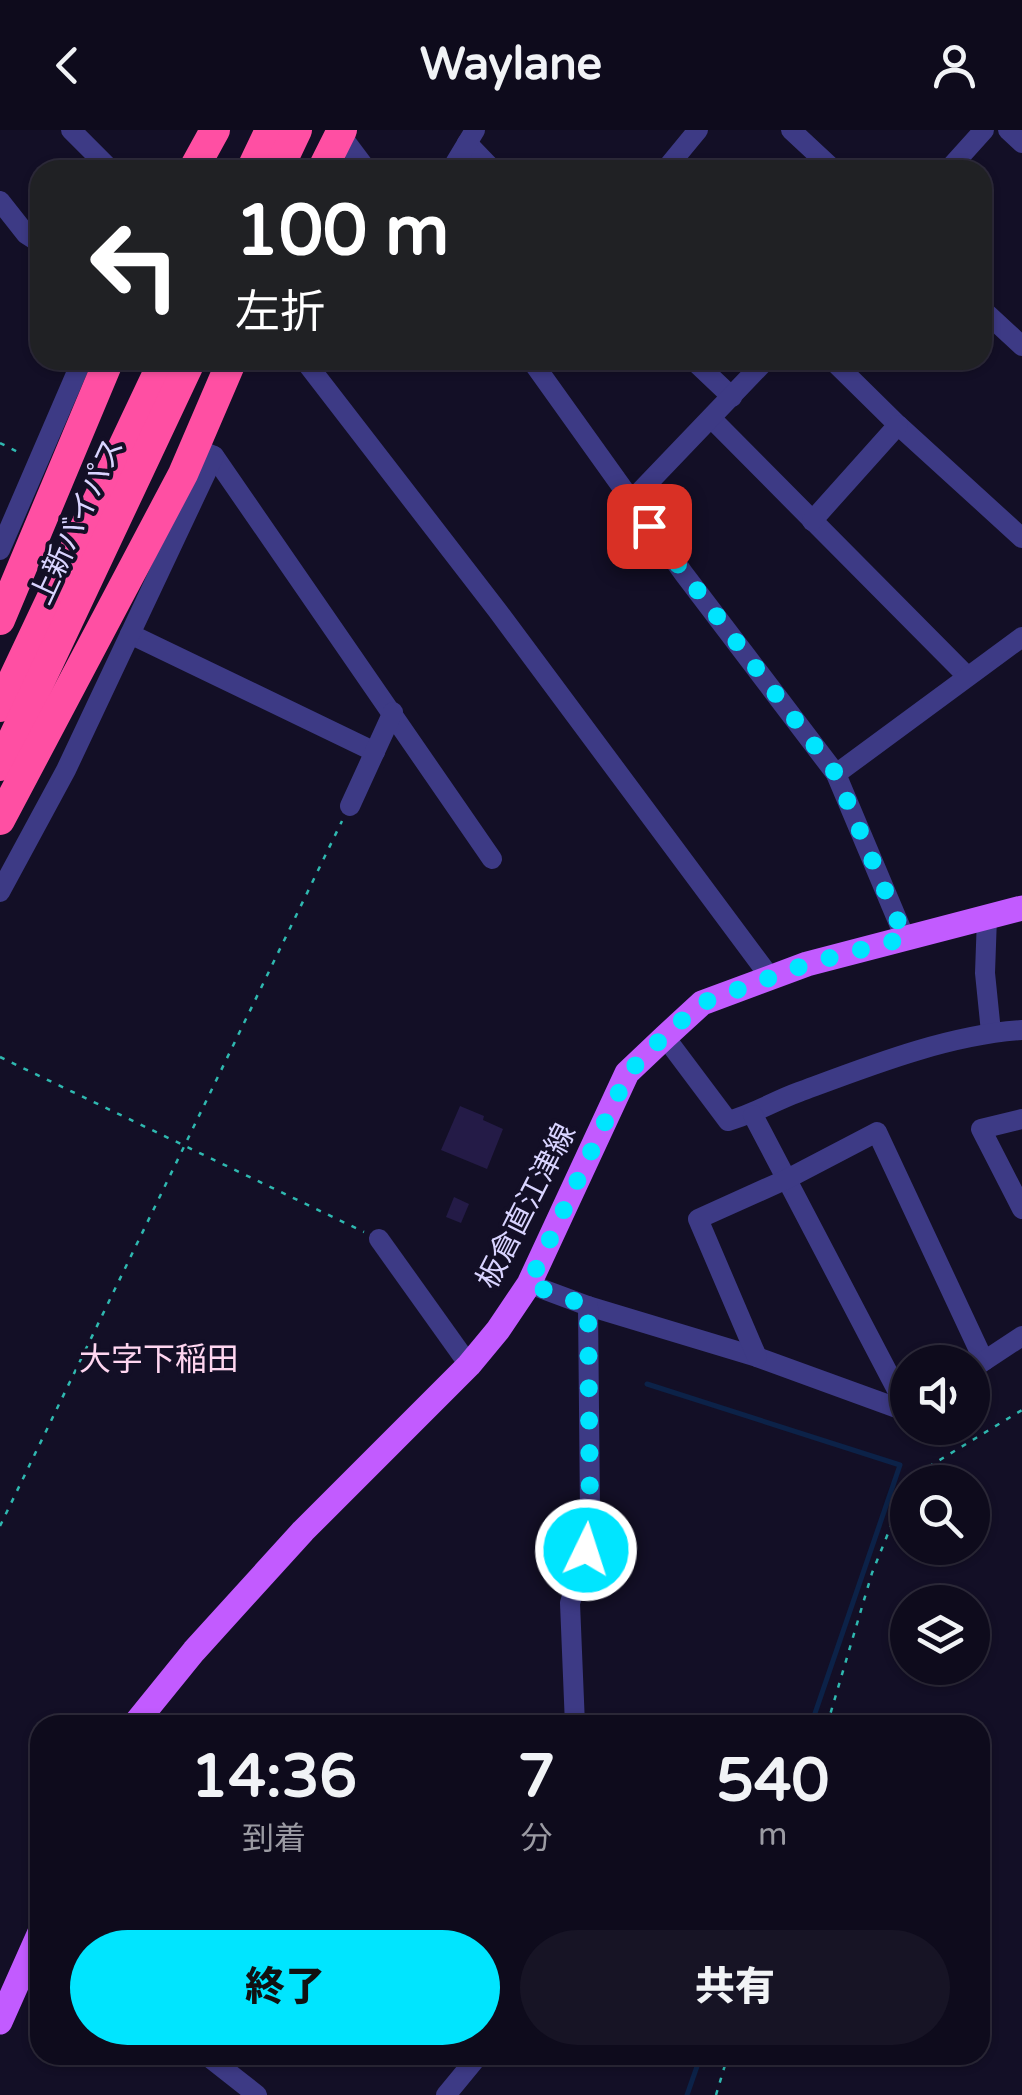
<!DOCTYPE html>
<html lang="ja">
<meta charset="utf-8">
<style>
body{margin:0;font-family:"Varela Round","Noto Sans JP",sans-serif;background:#171425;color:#f1f3f6;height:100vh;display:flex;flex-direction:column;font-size:38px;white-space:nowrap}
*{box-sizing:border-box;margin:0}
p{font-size:32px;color:#9b9ba3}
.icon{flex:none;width:55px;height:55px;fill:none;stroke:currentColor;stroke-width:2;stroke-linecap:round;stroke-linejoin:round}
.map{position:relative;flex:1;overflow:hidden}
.drawer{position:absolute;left:30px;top:1585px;width:960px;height:350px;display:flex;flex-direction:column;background:#0e0b1c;border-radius:30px;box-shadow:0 2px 8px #0004,0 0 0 2px #2e2b3b}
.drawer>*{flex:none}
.banner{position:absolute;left:30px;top:30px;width:962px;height:210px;border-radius:30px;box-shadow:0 2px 8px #0004,0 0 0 2px #2e2b3b;background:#202124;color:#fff;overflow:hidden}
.controls{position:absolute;left:890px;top:1215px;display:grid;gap:20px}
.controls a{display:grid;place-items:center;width:100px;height:100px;border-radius:50%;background:#0e0b1c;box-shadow:0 2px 8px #0004,0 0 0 2px #2e2b3b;font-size:50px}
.pin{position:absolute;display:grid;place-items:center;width:85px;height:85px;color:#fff;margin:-42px;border-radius:20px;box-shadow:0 5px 15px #0006}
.me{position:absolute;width:110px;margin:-55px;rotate:4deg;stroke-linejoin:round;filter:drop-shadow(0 0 8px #0008)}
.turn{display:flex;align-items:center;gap:35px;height:210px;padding:0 40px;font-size:45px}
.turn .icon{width:130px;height:130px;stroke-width:2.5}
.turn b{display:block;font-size:70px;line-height:85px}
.eta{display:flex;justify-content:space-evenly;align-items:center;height:170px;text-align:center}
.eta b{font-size:60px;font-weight:800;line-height:70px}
.cta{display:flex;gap:20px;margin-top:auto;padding:20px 40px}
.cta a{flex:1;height:115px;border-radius:60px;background:#00e5ff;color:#111;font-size:40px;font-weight:800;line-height:115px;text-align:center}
.cta a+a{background:#171425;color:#f1f3f6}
header{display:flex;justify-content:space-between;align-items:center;height:130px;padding:0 40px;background:#0e0b1c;font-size:45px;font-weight:800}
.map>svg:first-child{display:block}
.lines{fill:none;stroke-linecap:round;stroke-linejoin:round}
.stream{stroke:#0c2248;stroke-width:5}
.building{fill:#241b47}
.path{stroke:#2fb8b0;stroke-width:2.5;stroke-dasharray:5 8;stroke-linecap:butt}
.minor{stroke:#3d3a85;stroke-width:20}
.major{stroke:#c25bff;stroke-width:25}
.highway{stroke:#ff4fa3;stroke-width:30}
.route{stroke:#00e5ff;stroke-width:18;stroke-dasharray:0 32.4}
.labels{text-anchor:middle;stroke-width:8;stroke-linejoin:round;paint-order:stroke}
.street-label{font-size:30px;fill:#d9d4ff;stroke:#130f26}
.neighbourhood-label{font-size:32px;fill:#ffd6f0;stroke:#130f26}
</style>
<header><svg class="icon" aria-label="back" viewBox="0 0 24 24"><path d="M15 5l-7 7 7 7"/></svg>Waylane<svg class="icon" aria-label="person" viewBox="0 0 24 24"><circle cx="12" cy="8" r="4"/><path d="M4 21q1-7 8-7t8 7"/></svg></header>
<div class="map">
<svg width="1022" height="1965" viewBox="0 0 1022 1965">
<rect width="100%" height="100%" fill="#130f26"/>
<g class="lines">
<g class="stream">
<polyline points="647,1254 900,1335 811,1595"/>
<polyline points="687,1965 701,1925"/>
</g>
</g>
<g class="building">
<polygon points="460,976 484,986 483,990 503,999 487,1039 441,1020"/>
<polygon points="454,1067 469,1074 461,1093 446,1087"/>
</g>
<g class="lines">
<g class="path">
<polyline points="0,313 20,323"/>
<polyline points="0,927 364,1102"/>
<polyline points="908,1352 910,1348 1022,1280"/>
<polyline points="0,1396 342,691"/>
<polyline points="827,1595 872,1443 908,1354"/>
<polyline points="716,1965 728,1925"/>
</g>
<g class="minor">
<polyline points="71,0 111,40"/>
<polyline points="791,0 834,40"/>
<polyline points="1008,0 1022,13"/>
<polyline points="340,4 367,40"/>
<polyline points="467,13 493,40"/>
<polyline points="451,40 475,0"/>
<polyline points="665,40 698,0"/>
<polyline points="948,40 984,0"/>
<polyline points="0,71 26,104 40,113"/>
<polyline points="982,179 1022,216"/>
<polyline points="304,230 497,480 770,847"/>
<polyline points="531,230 684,444 836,644 905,808"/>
<polyline points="693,230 732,267"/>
<polyline points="832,230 898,295 1022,408"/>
<polyline points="711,288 967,546"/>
<polyline points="195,318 214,326 492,729"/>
<polyline points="631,371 766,230"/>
<polyline points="812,391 898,295"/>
<polyline points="0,420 82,230"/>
<polyline points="130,504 375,622"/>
<polyline points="836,644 1022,507"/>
<polyline points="350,676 393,582"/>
<polyline points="0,762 66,640 214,326"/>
<polyline points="987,787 985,843 991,902"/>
<path d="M665,907L728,991C754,984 774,971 799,962C869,936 947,905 1022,900"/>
<polyline points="753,985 908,1281"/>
<polyline points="1022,989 981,999 1022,1079"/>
<polyline points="379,1109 469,1235"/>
<polyline points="529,1154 588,1176 757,1227 908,1282"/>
<polyline points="757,1227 698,1089 787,1049 877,1002 984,1231"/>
<polyline points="972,1239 1022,1206"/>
<polyline points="575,1595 570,1473 586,1420 590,1383 588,1176"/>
<polyline points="206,1925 257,1965"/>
<polyline points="446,1965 479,1925"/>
</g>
<g class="major">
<polyline points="134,1595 194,1521 303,1401 469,1235 498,1200 529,1154 627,943 665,907 702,873 807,834 1022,778"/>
<polyline points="0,1892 40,1802"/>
</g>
<g class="highway">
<polyline points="193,40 215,0"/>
<polyline points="251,40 270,0"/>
<polyline points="278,40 297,0"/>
<polyline points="322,40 342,0"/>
<polyline points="0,490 109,230"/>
<polyline points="0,577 164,230"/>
<polyline points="0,636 191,230"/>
<polyline points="0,690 183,344 232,230"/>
</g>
</g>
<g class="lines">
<polyline class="route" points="586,1420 590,1383 588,1176 529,1154 628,943 664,906 702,873 807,834 905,808 836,644 649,396"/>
</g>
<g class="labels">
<g class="street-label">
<text transform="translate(77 391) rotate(-65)" y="10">上新バイパス</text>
<text transform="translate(526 1076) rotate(-63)" y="10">板倉直江津線</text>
</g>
<g class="neighbourhood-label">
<text x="159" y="1240">大字下稲田</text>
</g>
</g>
</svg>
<div class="controls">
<a><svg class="icon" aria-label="sound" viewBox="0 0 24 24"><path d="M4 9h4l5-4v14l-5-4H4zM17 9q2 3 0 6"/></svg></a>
<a><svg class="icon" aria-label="search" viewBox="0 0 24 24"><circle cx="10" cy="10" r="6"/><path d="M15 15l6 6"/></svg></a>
<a><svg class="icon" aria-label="layers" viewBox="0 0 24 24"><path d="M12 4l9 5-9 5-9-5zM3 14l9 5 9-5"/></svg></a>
</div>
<div class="pin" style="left:649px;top:396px;background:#d93025"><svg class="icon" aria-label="arrive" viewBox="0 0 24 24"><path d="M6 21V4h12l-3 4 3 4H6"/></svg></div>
<svg class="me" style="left:586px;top:1420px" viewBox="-20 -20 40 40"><circle r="17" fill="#00e5ff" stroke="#fff" stroke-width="3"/><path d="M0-11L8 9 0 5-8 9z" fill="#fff"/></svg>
<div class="banner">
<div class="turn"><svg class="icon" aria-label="left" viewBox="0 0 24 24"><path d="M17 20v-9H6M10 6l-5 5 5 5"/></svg><div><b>100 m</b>左折</div></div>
</div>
<section class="drawer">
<div class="eta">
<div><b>14:36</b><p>到着</p></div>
<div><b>7</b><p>分</p></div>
<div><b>540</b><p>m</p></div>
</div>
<div class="cta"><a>終了</a><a>共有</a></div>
</section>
</div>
